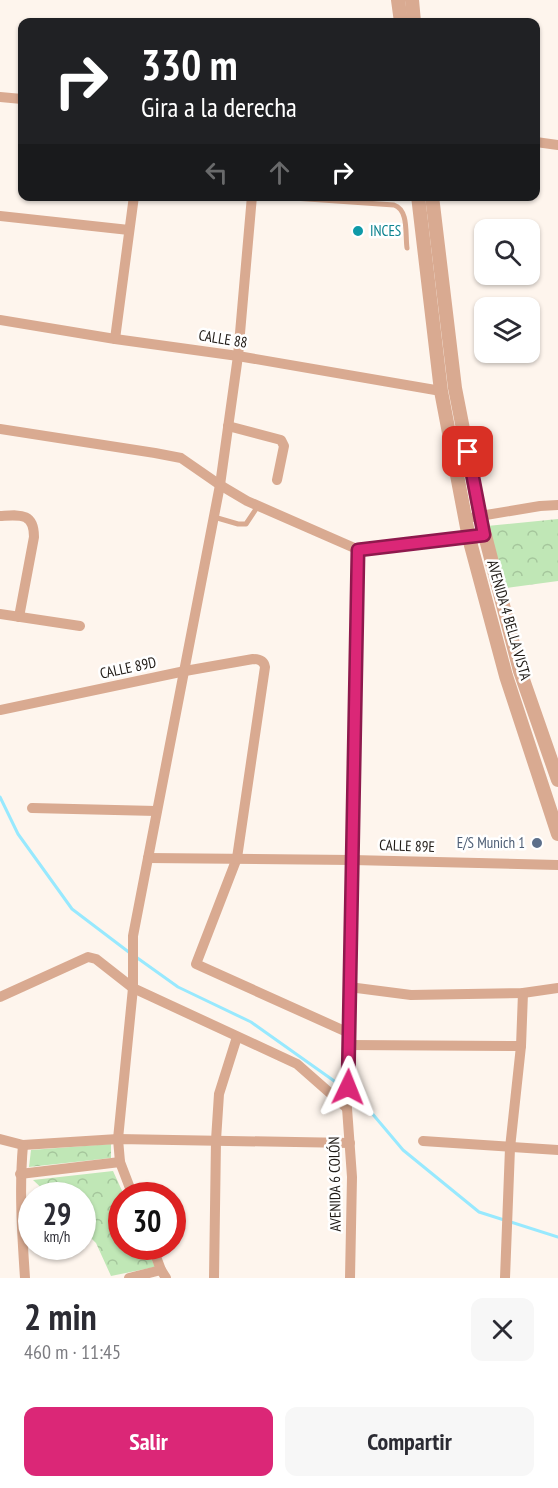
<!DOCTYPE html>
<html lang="es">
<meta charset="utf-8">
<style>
body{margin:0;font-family:"PT Sans Narrow",sans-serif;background:#f7f7f7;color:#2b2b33;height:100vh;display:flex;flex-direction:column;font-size:22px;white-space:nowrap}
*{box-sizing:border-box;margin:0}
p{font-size:20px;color:#7c7c81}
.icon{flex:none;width:33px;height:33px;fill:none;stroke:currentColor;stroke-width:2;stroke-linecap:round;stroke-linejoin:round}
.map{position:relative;height:1278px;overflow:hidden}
.panel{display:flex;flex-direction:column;background:#fff;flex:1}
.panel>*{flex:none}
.banner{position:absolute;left:18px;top:18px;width:522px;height:183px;border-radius:12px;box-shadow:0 2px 4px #0004;background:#202124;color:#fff;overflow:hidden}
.buttons{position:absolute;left:474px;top:219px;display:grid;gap:12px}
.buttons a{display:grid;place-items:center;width:66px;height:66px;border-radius:12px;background:#fff;box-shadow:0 2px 4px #0004;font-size:30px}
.speed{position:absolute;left:18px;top:1182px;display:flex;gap:12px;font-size:30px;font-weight:700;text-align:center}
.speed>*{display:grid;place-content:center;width:78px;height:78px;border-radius:50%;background:#fff;box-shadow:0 2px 4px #0004;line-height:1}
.speed small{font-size:15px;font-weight:400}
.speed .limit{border:9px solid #d22;background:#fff;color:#111}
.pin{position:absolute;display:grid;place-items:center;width:51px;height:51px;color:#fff;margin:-26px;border-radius:12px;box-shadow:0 3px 9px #0006}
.me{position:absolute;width:66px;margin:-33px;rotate:2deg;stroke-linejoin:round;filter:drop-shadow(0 0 4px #0008)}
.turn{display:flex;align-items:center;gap:21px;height:126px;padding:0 24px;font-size:27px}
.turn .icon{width:78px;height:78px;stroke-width:2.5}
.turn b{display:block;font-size:42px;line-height:51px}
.lanes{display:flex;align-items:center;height:57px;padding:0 24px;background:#0003;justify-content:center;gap:30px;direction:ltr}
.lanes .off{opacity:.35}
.round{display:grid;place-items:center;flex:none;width:63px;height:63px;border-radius:12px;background:#f7f7f7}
.overview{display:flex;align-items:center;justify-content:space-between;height:102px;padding:0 24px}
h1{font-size:36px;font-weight:800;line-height:45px}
.action{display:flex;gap:12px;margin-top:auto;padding:12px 24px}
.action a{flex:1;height:69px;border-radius:12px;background:#db2777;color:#fff;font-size:24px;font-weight:800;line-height:69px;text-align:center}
.action a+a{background:#f7f7f7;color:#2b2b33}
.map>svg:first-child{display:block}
.park{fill:url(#park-crowns)}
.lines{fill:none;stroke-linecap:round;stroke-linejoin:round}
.stream{stroke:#98e9fe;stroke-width:3}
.service{stroke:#d9aa91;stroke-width:5}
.minor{stroke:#d9aa91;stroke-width:10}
.tertiary{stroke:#d9aa91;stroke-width:14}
.route-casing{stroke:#8e194d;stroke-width:15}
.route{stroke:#db2777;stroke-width:10}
.culture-dot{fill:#0f9aa8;stroke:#fff;stroke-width:2}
.service-dot{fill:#5c6f8a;stroke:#fff;stroke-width:2}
.labels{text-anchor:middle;stroke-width:5;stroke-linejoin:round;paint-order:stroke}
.culture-label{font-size:15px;fill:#0d838f;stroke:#fff;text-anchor:start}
.street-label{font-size:15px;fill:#1f1a15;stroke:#fff}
.service-label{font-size:15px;fill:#4e5e75;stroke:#fff;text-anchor:end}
</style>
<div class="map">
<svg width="558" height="1278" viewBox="0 0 558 1278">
<defs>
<pattern id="park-crowns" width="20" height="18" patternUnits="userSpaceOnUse" patternTransform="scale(1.5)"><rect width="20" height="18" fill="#c0e7b6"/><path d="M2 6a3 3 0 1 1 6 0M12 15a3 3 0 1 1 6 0" fill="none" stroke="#a5c69c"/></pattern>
</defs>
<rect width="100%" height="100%" fill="#fef5ed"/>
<g class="park">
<polygon points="558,519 558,581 499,589 487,526"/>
<polygon points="111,1144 111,1158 29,1167 31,1150"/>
<polygon points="113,1171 124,1195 122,1196 122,1246 146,1247 155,1267 111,1276 96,1243 83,1230 82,1196 49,1195 33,1180"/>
</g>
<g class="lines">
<g class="stream">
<polyline points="0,797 18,834 72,909 130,953"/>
<polyline points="136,957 178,987 251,1022 337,1083"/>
<polyline points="365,1105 403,1150 479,1212 558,1237"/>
</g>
<g class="service">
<path d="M265,196L394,205C409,210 405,234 407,248"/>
<polyline points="214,517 238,524 246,524 258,506"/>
</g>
<g class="minor">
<polyline points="0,97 22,99"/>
<polyline points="536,142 558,145"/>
<polyline points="0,216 129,230"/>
<polyline points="0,320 115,339 238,356 441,391"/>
<polyline points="115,339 134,196"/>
<polyline points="228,426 281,440 284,446 277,480"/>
<polyline points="0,429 155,453 181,458 220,485 247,501 359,550 475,537"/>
<path d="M0,516C19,515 34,512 34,537L19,617"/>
<polyline points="474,517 540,506 558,505"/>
<polyline points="0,614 80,626"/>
<path d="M0,710L185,671L253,659C259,659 264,661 265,667L237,858L196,964L349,1033"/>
<polyline points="32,808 156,811"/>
<polyline points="148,858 352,860 558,865"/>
<polyline points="349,987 411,995 523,993 558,988"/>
<polyline points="0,997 88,957 96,959 133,988 297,1064 347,1108"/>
<polyline points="349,1045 521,1046"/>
<polyline points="0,1139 23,1145 118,1139 350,1143"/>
<polyline points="423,1141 558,1150"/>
<path d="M23,1145C19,1190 22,1233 25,1278"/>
<polyline points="20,1174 120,1162"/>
<polyline points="133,1196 120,1162 118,1139 133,988 133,936 220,485 238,356 252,196"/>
<polyline points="152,1246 161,1270 166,1278"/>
<polyline points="129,1278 161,1270"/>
<polyline points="214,1278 216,1140 219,1094 237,1037"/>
<polyline points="350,1278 352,1177 347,1108 359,550"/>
<polyline points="505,1278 510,1148 521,1046 523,993"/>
</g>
<g class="tertiary">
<polyline points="398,0 401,22"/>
<polyline points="412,0 414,22"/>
<polyline points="418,196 441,391 469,538 506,676 558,834"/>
<polyline points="432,196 455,388 480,516 520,671 558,780"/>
</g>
</g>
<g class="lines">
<g class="route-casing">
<polyline id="route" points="348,1087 358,550 484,535 468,452"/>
</g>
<use href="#route" class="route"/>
</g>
<circle class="culture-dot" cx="358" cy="231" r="6"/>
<circle class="service-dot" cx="537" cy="843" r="6"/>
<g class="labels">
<g class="culture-label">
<text x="370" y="236">INCES</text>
</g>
<g class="street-label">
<text transform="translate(223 339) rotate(9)" y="5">CALLE 88</text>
<text transform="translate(509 620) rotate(74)" y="5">AVENIDA 4 BELLA VISTA</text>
<text transform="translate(128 668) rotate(-12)" y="5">CALLE 89D</text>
<text transform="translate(407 846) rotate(2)" y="5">CALLE 89E</text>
<text transform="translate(335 1184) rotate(-91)" y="5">AVENIDA 6 COLÓN</text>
</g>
<g class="service-label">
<text x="525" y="848">E/S Munich 1</text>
</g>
</g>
</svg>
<div class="buttons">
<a><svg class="icon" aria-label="search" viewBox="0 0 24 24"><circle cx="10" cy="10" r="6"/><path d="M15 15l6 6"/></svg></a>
<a><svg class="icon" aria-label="layers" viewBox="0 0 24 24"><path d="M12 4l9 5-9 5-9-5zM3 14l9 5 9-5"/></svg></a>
</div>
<div class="speed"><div>29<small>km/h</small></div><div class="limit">30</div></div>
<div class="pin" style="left:468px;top:452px;background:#d93025"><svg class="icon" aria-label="arrive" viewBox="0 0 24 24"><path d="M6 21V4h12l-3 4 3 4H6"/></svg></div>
<svg class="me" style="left:348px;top:1087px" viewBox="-20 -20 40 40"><path d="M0-17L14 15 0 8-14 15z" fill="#db2777" stroke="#fff" stroke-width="4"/></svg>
<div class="banner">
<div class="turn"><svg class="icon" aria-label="right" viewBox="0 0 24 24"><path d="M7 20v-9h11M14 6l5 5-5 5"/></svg><div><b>330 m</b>Gira a la derecha</div></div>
<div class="lanes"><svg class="icon off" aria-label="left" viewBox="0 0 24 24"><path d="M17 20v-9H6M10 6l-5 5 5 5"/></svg><svg class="icon off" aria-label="ahead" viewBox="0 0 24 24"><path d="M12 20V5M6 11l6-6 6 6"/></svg><svg class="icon" aria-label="right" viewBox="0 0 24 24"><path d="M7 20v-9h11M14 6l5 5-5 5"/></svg></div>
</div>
</div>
<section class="panel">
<div class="overview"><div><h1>2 min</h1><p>460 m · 11:45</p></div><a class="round"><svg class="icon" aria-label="close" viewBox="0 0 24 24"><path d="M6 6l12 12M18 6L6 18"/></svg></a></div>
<div class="action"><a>Salir</a><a>Compartir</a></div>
</section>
